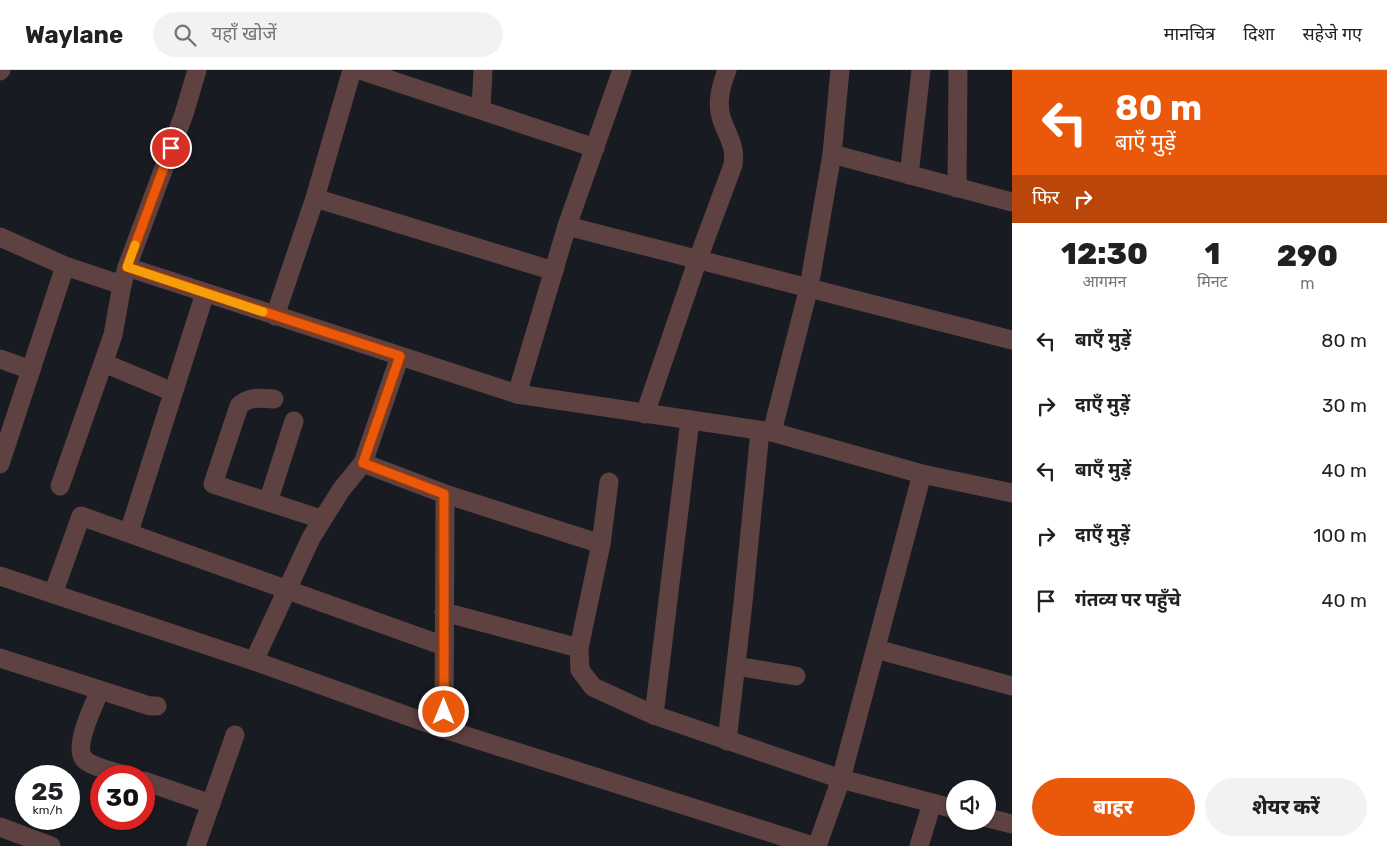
<!DOCTYPE html>
<html lang="hi">
<meta charset="utf-8">
<style>
body{margin:0;font-family:Rubik,"Noto Sans Devanagari",sans-serif;background:#f2f2f2;color:#202124;height:100vh;display:flex;flex-direction:column;font-size:19px;white-space:nowrap}
*{box-sizing:border-box;margin:0}
p{font-size:16px;color:#757577}
.icon{flex:none;width:28px;height:28px;fill:none;stroke:currentColor;stroke-width:2;stroke-linecap:round;stroke-linejoin:round}
.map{position:relative;flex:1;overflow:hidden}
.side{display:flex;flex-direction:column;background:#fff;width:375px}
.side>*{flex:none}
.banner{background:#ea580c;color:#fff;overflow:hidden}
.tools{position:absolute;left:946px;top:710px;display:grid;gap:10px}
.tools a{display:grid;place-items:center;width:50px;height:50px;border-radius:50%;background:#fff;box-shadow:0 1px 4px #0004;font-size:25px}
.speed{position:absolute;left:15px;top:695px;display:flex;gap:10px;font-size:25px;font-weight:700;text-align:center}
.speed>*{display:grid;place-content:center;width:65px;height:65px;border-radius:50%;background:#fff;box-shadow:0 1px 4px #0004;line-height:1}
.speed small{font-size:12px;font-weight:400}
.speed .limit{border:8px solid #d22;background:#fff;color:#111}
.pin{position:absolute;display:grid;place-items:center;width:42px;height:42px;color:#fff;margin:-21px;border:2px solid #fff;border-radius:50%;box-shadow:0 1px 5px #0007}
.me{position:absolute;width:55px;margin:-28px;rotate:0deg;stroke-linejoin:round;filter:drop-shadow(0 0 4px #0008)}
.turn{display:flex;align-items:center;gap:18px;height:105px;padding:0 20px;font-size:22px}
.turn .icon{width:65px;height:65px;stroke-width:2.5}
.turn b{display:block;font-size:35px;line-height:42px}
.then{display:flex;align-items:center;height:48px;padding:0 20px;background:#0003;gap:10px;font-size:19px}
.eta{display:flex;justify-content:space-evenly;align-items:center;height:85px;text-align:center}
.eta b{font-size:30px;font-weight:800;line-height:35px}
.action{display:flex;gap:10px;margin-top:auto;padding:10px 20px}
.action a{flex:1;height:58px;border-radius:30px;background:#ea580c;color:#fff;font-size:20px;font-weight:800;line-height:58px;text-align:center}
.action a+a{background:#f2f2f2;color:#202124}
ul{padding:0;list-style:none}
li{display:flex;align-items:center;gap:15px;height:65px;padding:0 20px}
li div{flex:1}
li b{display:block;font-size:19px}
li em{font-style:normal}
header{display:flex;align-items:center;gap:30px;box-sizing:border-box;height:70px;padding:0 25px;background:#fff;border-bottom:1px solid #e0e0e0}
header strong{font-size:24px}
nav{display:flex;gap:28px;margin-inline-start:auto;font-size:18px}
.search{width:350px;height:45px;background:#f2f2f2;display:flex;align-items:center;gap:12px;box-sizing:border-box;padding:0 18px;border-radius:28px;color:#757577;font-size:19px}
main{display:flex;flex:1;min-height:0}
.map>svg:first-child{display:block}
.lines{fill:none;stroke-linecap:round;stroke-linejoin:round}
.minor{stroke:#5e4141;stroke-width:19}
.route-casing{stroke:#983908;stroke-width:12}
.route{stroke:#ea580c;stroke-width:9}
.slow{stroke:#f59e0b;stroke-width:9}
</style>
<header>
<strong>Waylane</strong>
<div class="search"><svg class="icon" aria-label="search" viewBox="0 0 24 24"><circle cx="10" cy="10" r="6"/><path d="M15 15l6 6"/></svg>यहाँ खोजें</div>
<nav><a>मानचित्र</a><a>दिशा</a><a>सहेजे गए</a></nav>
</header>
<main>
<div class="map">
<svg width="1012" height="776" viewBox="0 0 1012 776">
<rect width="100%" height="100%" fill="#181b22"/>
<g class="lines">
<g class="minor">
<polyline points="197,0 184,44 127,197 517,324 772,362 922,404 1012,423"/>
<polyline points="360,0 595,78"/>
<polyline points="0,1 1,0"/>
<polyline points="481,40 483,0"/>
<polyline points="832,84 1012,132"/>
<polyline points="909,105 921,0"/>
<polyline points="957,118 958,0"/>
<polyline points="315,128 554,201"/>
<polyline points="567,156 1012,270"/>
<polyline points="0,167 65,196"/>
<polyline points="275,246 315,128 352,0"/>
<polyline points="0,289 31,300"/>
<polyline points="104,293 173,322"/>
<polyline points="517,324 567,156 622,0"/>
<path d="M274,329C261,328 249,326 239,336L213,414L321,449"/>
<path d="M645,344L698,189L733,95C736,76 728,67 722,50C716,33 721,16 727,0"/>
<polyline points="690,350 654,645 841,709 817,776"/>
<polyline points="772,362 809,217 832,84 840,0"/>
<polyline points="363,393 400,286"/>
<polyline points="0,394 65,196 122,215 127,197"/>
<polyline points="922,404 841,709 955,739"/>
<polyline points="60,416 113,265 122,215"/>
<polyline points="268,432 294,351"/>
<polyline points="129,462 205,223"/>
<polyline points="601,474 609,412"/>
<polyline points="0,506 254,591 444,659 813,776"/>
<polyline points="53,524 81,446 444,576"/>
<polyline points="444,542 579,578 601,474 445,424"/>
<polyline points="579,578 580,600 593,617 654,645"/>
<polyline points="876,579 1012,616"/>
<polyline points="0,588 150,636 157,636"/>
<polyline points="254,591 311,468 341,420 363,393 445,424 444,659"/>
<polyline points="736,596 796,606"/>
<path d="M100,620C94,635 72,678 85,690C92,697 118,703 129,706"/>
<polyline points="727,671 743,533 760,361"/>
<polyline points="144,711 211,734"/>
<polyline points="988,748 1012,754"/>
<polyline points="0,757 51,776"/>
<polyline points="196,776 235,665"/>
<polyline points="919,776 932,733"/>
</g>
</g>
<g class="lines">
<g class="route-casing">
<polyline id="route" points="171,78 127,197 400,286 363,393 444,424 444,642"/>
</g>
<use href="#route" class="route"/>
<polyline class="slow" points="135,175 127,197 263,242"/>
</g>
</svg>
<div class="tools">
<a><svg class="icon" aria-label="sound" viewBox="0 0 24 24"><path d="M4 9h4l5-4v14l-5-4H4zM17 9q2 3 0 6"/></svg></a>
</div>
<div class="speed"><div>25<small>km/h</small></div><div class="limit">30</div></div>
<div class="pin" style="left:171px;top:78px;background:#d93025"><svg class="icon" aria-label="arrive" viewBox="0 0 24 24"><path d="M6 21V4h12l-3 4 3 4H6"/></svg></div>
<svg class="me" style="left:444px;top:642px" viewBox="-20 -20 40 40"><circle r="17" fill="#ea580c" stroke="#fff" stroke-width="3"/><path d="M0-11L8 9 0 5-8 9z" fill="#fff"/></svg>
</div>
<section class="side">
<div class="banner">
<div class="turn"><svg class="icon" aria-label="left" viewBox="0 0 24 24"><path d="M17 20v-9H6M10 6l-5 5 5 5"/></svg><div><b>80 m</b>बाएँ मुड़ें</div></div>
<div class="then">फिर<svg class="icon" aria-label="right" viewBox="0 0 24 24"><path d="M7 20v-9h11M14 6l5 5-5 5"/></svg></div>
</div>
<div class="eta">
<div><b>12:30</b><p>आगमन</p></div>
<div><b>1</b><p>मिनट</p></div>
<div><b>290</b><p>m</p></div>
</div>
<ul>
<li><svg class="icon" aria-label="left" viewBox="0 0 24 24"><path d="M17 20v-9H6M10 6l-5 5 5 5"/></svg><div><b>बाएँ मुड़ें</b></div><em>80 m</em></li>
<li><svg class="icon" aria-label="right" viewBox="0 0 24 24"><path d="M7 20v-9h11M14 6l5 5-5 5"/></svg><div><b>दाएँ मुड़ें</b></div><em>30 m</em></li>
<li><svg class="icon" aria-label="left" viewBox="0 0 24 24"><path d="M17 20v-9H6M10 6l-5 5 5 5"/></svg><div><b>बाएँ मुड़ें</b></div><em>40 m</em></li>
<li><svg class="icon" aria-label="right" viewBox="0 0 24 24"><path d="M7 20v-9h11M14 6l5 5-5 5"/></svg><div><b>दाएँ मुड़ें</b></div><em>100 m</em></li>
<li><svg class="icon" aria-label="arrive" viewBox="0 0 24 24"><path d="M6 21V4h12l-3 4 3 4H6"/></svg><div><b>गंतव्य पर पहुँचे</b></div><em>40 m</em></li>
</ul>
<div class="action"><a>बाहर</a><a>शेयर करें</a></div>
</section>
</main>
